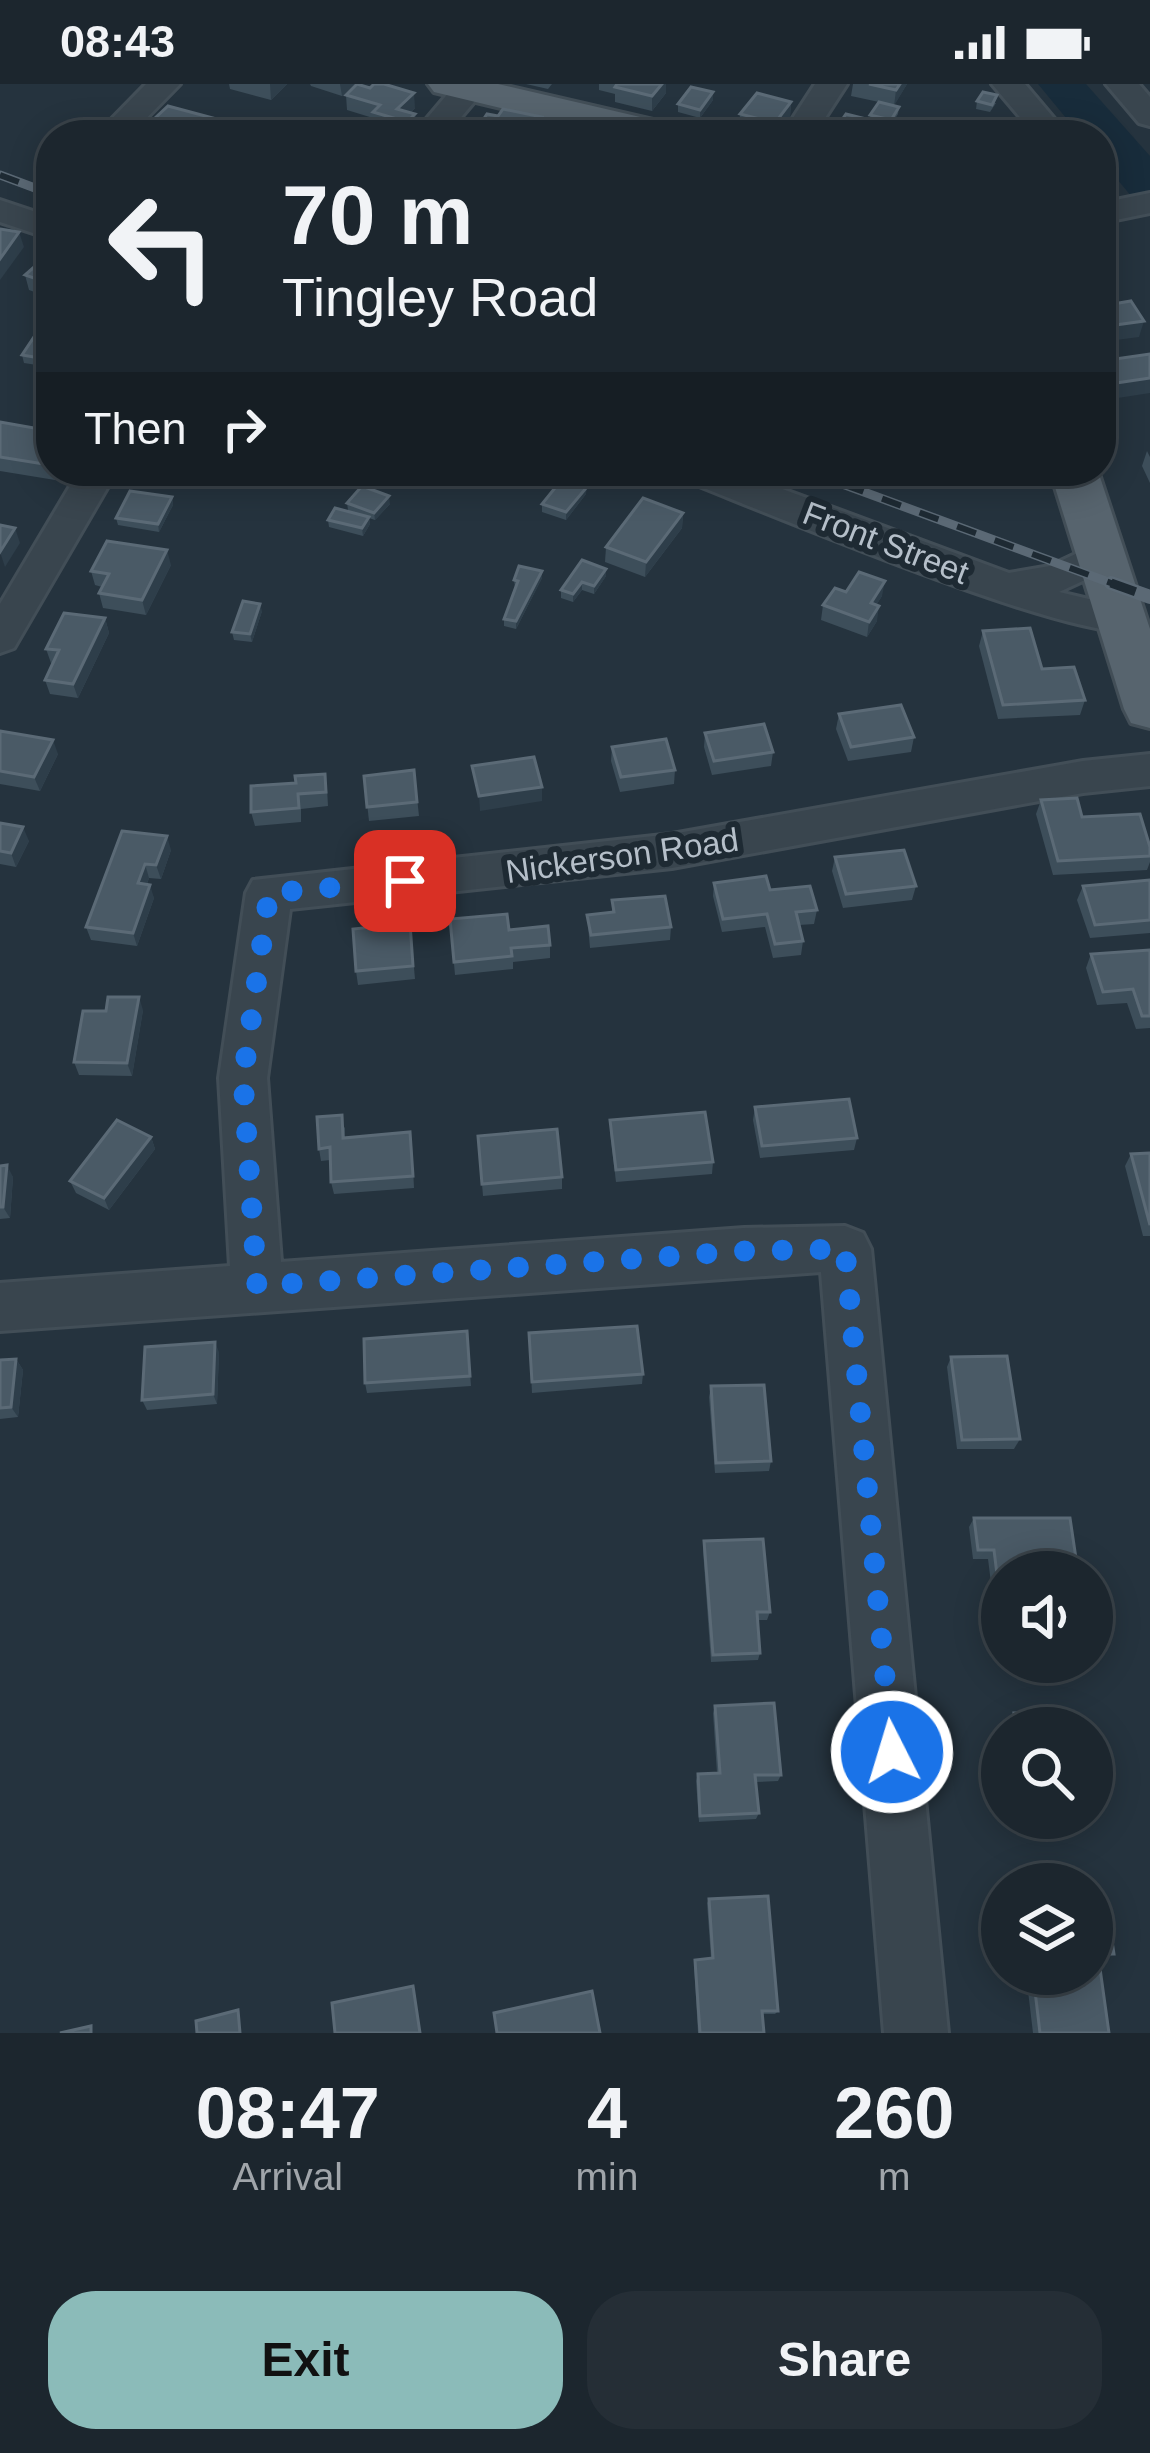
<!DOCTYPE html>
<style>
body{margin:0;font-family:Arial,sans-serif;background:#252e36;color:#f1f3f6;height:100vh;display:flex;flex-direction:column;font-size:45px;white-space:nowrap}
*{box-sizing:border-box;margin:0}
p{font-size:39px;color:#a0a5aa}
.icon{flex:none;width:66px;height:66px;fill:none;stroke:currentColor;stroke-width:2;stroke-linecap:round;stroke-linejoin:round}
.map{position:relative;height:1949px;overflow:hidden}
.drawer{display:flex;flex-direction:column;background:#1c262e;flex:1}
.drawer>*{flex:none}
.top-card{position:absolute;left:36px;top:36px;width:1080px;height:366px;border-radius:48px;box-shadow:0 6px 30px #0003,0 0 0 3px #3a434a;background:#1c262e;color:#f1f3f6;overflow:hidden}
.buttons{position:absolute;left:981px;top:1467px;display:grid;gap:24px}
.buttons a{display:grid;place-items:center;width:132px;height:132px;border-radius:50%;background:#1c262e;box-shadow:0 6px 30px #0003,0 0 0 3px #3a434a;font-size:60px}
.pin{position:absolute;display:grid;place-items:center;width:102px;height:102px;color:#fff;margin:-51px;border-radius:24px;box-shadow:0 6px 18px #0006}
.me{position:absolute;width:132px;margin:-66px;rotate:355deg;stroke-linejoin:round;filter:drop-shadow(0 0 9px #0008)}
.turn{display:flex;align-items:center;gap:42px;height:252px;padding:0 48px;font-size:54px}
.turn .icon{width:156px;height:156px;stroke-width:2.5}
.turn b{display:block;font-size:84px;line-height:102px}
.then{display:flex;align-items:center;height:114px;padding:0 48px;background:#0003;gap:24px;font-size:45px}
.eta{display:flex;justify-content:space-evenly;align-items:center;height:204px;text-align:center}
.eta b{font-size:72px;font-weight:700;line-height:84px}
.button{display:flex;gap:24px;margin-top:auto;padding:24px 48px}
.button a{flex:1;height:138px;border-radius:48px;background:#8bbbb9;color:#111;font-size:48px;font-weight:700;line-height:138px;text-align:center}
.button a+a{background:#252e36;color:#f1f3f6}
.status{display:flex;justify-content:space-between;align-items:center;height:84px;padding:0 60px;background:#1c262e;direction:ltr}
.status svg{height:33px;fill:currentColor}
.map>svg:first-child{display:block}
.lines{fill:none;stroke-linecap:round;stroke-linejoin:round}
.river{fill:#182c3b;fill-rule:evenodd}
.minor-casing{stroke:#424e57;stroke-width:6}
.major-casing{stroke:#424e57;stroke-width:6}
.minor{fill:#39454e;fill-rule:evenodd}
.major{fill:#57646e;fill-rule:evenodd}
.rail-far1-casing{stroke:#5b6975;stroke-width:9}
.rail-casing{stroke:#5b6975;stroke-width:14}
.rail-far1{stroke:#1e2a33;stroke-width:6;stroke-dasharray:20;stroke-linecap:butt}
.rail{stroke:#1e2a33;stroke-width:9;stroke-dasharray:26;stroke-linecap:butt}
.wall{fill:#3d4e5a}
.shaded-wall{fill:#2e3e4a}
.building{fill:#4a5a66;stroke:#5b6a76;stroke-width:3}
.route{stroke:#1a73e8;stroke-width:21;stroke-dasharray:0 37.8}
.labels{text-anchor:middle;stroke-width:12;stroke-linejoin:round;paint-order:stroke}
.street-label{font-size:33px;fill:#b5bfc9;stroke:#1e2a33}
</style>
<div class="status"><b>08:43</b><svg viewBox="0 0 49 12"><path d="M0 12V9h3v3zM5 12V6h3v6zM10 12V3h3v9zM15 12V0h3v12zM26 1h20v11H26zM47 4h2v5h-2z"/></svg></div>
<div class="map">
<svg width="1150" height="1949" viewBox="0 0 1150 1949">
<rect width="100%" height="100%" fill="#25333e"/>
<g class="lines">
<polygon class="river" points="1038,0 1086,0 1150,72 1150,117 1132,113 1101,76 1101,51 1080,51"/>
<g class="minor-casing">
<g id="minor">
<polygon points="146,0 180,0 130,51 96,51"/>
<polygon points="456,0 481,0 485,5 446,51 413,51"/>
<polygon points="815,0 847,0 814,51 782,51"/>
<polygon points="992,0 1025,0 1068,51 1035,51"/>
<polygon points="1106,0 1139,0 1150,13 1150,42 1139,39"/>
<polygon points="575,20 591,30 576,51 543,51 564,23"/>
<polygon points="1150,109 1150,129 1101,139 1101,119"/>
<polygon points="0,116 51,133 51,155 0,138"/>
<polygon points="79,387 117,387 14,564 0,569 0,520"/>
<path d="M678,387H734L1009,489L1050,482L1101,458L1115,462L1121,472L1115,482L1059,508L1135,526L1141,536L1135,546C1081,562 756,424 684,396Z"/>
<polygon points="1150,670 1150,702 1083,709 672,784 290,825 267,994 281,1178 744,1144 845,1142 863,1149 871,1165 948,1949 884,1949 821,1188 0,1247 0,1199 230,1182 219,994 246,809 253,796 672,750 1083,677"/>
</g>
</g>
<g class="major-casing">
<g id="major">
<polygon points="428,0 498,0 679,42 685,51 614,51 434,8"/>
<polygon points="1050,387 1098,387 1150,545 1150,644 1131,639 1124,625"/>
</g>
</g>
<use href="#minor" class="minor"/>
<use href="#major" class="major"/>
<g class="rail-far1-casing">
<g id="rail-far1">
<polyline points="0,91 51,110"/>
<polyline points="807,387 1119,502"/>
</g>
</g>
<g class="rail-casing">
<polyline id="rail" points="1111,499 1150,513"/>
</g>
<use href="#rail-far1" class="rail-far1"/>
<use href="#rail" class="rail"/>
</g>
<g class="wall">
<polygon points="229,0 287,0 271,16 230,5"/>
<polygon points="310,0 354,0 342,12 311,2"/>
<polygon points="526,0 552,0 548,5"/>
<polygon points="599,0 666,0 666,9 652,27 615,18 615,10 599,6"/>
<polygon points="853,0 907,0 894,21 899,23 898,30 889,44 877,41 873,51 851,51 838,48 839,40 870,36 870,31 879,18 851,12"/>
<polygon points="713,8 713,16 700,34 678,28 678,20"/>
<polygon points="346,11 415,24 410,29 415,30 417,45 411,51 399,51 374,43 373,34 347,26"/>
<polygon points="977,17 996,19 990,28 976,25"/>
<polygon points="791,18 790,33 776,51 761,51 739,45 740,30"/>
<polygon points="51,170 51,214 29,206 25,191"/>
<polygon points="51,220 51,248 38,245 36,237"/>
<polygon points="51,249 51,269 43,282 24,279 22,271"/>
<polygon points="1150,270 1105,316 1101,309 1101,277"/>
<polygon points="0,338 51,347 51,387 61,387 55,396 0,387"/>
<polygon points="1147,367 1150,373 1150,399 1142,382"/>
<polygon points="938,387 1012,387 1010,398 943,402"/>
<polygon points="586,410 566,436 542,428 542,420"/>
<polygon points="172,413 173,421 159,448 118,441 116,434"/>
<polygon points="347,419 390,420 375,436 369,434 370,440 363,452 329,443 328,436 348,426"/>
<polygon points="683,429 682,444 645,493 605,478 606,463"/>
<polygon points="171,481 146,531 103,524 99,509 102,503 95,501 91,487"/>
<polygon points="606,485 606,492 594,510 582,506 573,518 561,514 561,506"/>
<polygon points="542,494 516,545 504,542 504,535 515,504 514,496"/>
<polygon points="882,512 876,521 877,537 867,553 821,536 823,521"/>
<polygon points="262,527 252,558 234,556 232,548"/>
<polygon points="105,534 109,549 78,614 50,610 45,596 53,579 51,579 46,565"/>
<polygon points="983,547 1042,585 1085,616 1080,631 998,635 979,562"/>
<polygon points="839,630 914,653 911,668 848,677 836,645"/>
<polygon points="0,647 58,670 40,707 0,700"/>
<polygon points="705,649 773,668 771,682 712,691 704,663"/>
<polygon points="612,663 675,686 674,700 620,708 611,677"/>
<polygon points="414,686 419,732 369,737 364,692"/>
<polygon points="251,702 327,704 328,722 301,725 301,738 255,742 251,728"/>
<polygon points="1041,716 1150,763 1150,778 1147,786 1053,791 1036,730"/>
<polygon points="0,739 29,757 16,783 0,780"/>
<polygon points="122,747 171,766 161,795 149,794 147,800 154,814 137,862 91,856 86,843"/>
<polygon points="835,773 916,802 912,816 843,824 832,787"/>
<polygon points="1150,796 1150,849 1090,854 1077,816 1083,802"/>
<polygon points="714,799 770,806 817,826 814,840 799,841 803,857 801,871 773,874 765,843 722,848 713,812"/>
<polygon points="612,816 671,843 670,856 590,864 587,831 612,828"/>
<polygon points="450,835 509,846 550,861 550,874 513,878 513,885 455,891"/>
<polygon points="410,839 415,895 358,901 356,887"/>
<polygon points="1150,866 1150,944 1136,945 1127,919 1097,921 1086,884 1091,870"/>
<polygon points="143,926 132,992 79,991 74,978"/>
<polygon points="755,1023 857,1054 854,1066 760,1074 753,1036"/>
<polygon points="610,1036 713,1078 712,1090 616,1098 610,1048"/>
<polygon points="345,1043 345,1054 412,1061 414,1104 334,1110 331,1098 330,1076 321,1077 319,1065"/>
<polygon points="478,1052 562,1093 562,1105 483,1112"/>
<polygon points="151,1053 155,1065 109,1126 76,1109 70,1097"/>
<polygon points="1150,1069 1150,1152 1143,1152 1125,1082 1131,1070"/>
<polygon points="0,1082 13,1093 10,1134 0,1135"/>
<polygon points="467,1247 471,1302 367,1309 365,1299"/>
<polygon points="529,1249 643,1290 642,1300 532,1309"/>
<polygon points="219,1268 217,1320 147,1326 142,1316"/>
<polygon points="951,1273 1020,1355 1014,1365 957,1365 947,1283"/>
<polygon points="16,1275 23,1286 18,1333 0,1335 0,1276"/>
<polygon points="711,1302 771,1377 769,1387 715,1389 709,1313"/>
<polygon points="974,1434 1078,1488 1002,1488 1002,1539 996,1539 988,1475 973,1475 969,1443"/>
<polygon points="704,1457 770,1528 767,1536 757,1536 760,1569 758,1576 711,1578 703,1466"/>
<polygon points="715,1622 781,1691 778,1697 756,1698 759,1729 756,1735 699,1738 696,1697 698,1690 717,1689 713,1629"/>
<polygon points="1014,1629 1062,1644 1009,1644 1008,1636"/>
<polygon points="709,1815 778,1927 775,1930 763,1930 764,1949 698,1949 694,1880 695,1876 711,1874 707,1819"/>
<polygon points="1092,1818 1114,1870 1106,1874 1099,1874 1109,1949 1033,1949 1026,1890 1092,1890"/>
</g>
<g class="shaded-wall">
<polygon points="270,0 287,0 271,16"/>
<polygon points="340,0 354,0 342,12"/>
<polygon points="662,0 666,0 666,9 652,27 652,12"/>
<polygon points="900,0 907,0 894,22 896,6"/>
<polygon points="713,8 713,16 700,34 700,26"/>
<polygon points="414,9 415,24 402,37 397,25"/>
<polygon points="791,18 790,33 776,51 774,51 775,39"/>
<polygon points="415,30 417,45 411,51 408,51 407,38"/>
<polygon points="542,33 541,51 530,51"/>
<polygon points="19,148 24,163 0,196 0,175"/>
<polygon points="1144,237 1139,253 1101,258 1101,243"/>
<polygon points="51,258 51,269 43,282 40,274"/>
<polygon points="1150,294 1150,309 1105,316 1109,300"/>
<polygon points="587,403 586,410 566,436 566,428"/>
<polygon points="389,412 390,420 375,436 374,429"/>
<polygon points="172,413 173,421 159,448 158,440"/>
<polygon points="683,429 682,444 645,493 646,478"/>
<polygon points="369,433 370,440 363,452 362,444"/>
<polygon points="15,444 20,459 5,483 0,468"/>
<polygon points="167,466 171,481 146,531 142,516"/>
<polygon points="606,485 606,492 594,510 594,502"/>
<polygon points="542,487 542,494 516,545 516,537"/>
<polygon points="885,497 882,512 868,534 871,519"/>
<polygon points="582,498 582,506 573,518 573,510"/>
<polygon points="260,520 262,527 252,558 250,550"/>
<polygon points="879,522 877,537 867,553 869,538"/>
<polygon points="105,534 109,549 78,614 73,600"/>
<polygon points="53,656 58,670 40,707 34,693"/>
<polygon points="542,703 542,717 480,727 479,712"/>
<polygon points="23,743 29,757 16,783 11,769"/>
<polygon points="167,752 171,766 161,795 156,781"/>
<polygon points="145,780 149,794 142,813 138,799"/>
<polygon points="150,801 154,814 137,862 133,849"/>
<polygon points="139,913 143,926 132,992 127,979"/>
<polygon points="151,1053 155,1065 109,1126 104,1114"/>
<polygon points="7,1081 13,1093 10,1134 3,1123"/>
<polygon points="215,1258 219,1268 217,1320 213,1310"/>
<polygon points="16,1275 23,1286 18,1333 11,1323"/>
</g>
<g class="building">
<polygon points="357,0 370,4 374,0 384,0 414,9 397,25 415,30 407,38 373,28 380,21 346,11"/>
<polygon points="617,0 662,0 652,12 615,3"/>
<polygon points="869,0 900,0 896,6"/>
<polygon points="691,3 713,8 700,26 678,20"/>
<polygon points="983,8 997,11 992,21 977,17"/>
<polygon points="757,9 791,18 775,39 740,30"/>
<polygon points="879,18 899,23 891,36 870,31"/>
<polygon points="168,22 254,45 248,51 137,51"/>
<polygon points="503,25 542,33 530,51 473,51 487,30 498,32"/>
<polygon points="846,30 878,38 871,48 839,40"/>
<polygon points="583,44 615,51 577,51"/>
<polygon points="0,145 19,148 0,175"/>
<polygon points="49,170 51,170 51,200 25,191"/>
<polygon points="1131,217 1144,237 1101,243 1101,222"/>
<polygon points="51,220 51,240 36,237"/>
<polygon points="38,247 51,249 51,258 40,274 22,271"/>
<polygon points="1150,270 1150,294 1109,300 1101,287 1101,277"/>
<polygon points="0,338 51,347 50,381 0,373"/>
<polygon points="563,394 587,403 566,428 542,420"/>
<polygon points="362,402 389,412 374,429 347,419"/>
<polygon points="130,407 172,413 158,440 116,434"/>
<polygon points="643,414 683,429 646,478 606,463"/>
<polygon points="335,424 369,433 362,444 328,436"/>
<polygon points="0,441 15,444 0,468"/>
<polygon points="107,457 167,466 142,516 99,509 109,490 91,487"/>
<polygon points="582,476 606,485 594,502 582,498 573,510 561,506"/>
<polygon points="519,482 542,487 516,537 504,535 518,497 514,496"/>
<polygon points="859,488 885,497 871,519 879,522 869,538 823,521 835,504 846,508"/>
<polygon points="243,517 260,520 250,550 232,548"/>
<polygon points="64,529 105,534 73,600 45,596 59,566 46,565"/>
<polygon points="1030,544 1042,585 1074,583 1085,616 1003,621 983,547"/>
<polygon points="901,621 914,653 851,663 839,630"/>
<polygon points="764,640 773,668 714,677 705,649"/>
<polygon points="0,647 53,656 34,693 0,687"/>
<polygon points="666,655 675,686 621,693 612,663"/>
<polygon points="534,673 542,703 479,712 472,682"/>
<polygon points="414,686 417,718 367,723 364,692"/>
<polygon points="325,690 326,708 298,710 299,724 251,728 251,702 296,699 295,692"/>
<polygon points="1077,714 1082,733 1140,730 1150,763 1150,772 1058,777 1041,716"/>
<polygon points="0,739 23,743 11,769 0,767"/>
<polygon points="122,747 167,752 156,781 145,780 138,799 150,801 133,849 86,843"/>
<polygon points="904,766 916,802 846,810 835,773"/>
<polygon points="766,792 770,806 810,802 817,826 796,828 803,857 775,860 767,830 723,835 714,799"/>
<polygon points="1150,796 1150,836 1095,841 1083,802"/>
<polygon points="665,812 671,843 591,851 587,831 614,828 612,816"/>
<polygon points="507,830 509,846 548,842 550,861 511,864 512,872 454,878 450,835"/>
<polygon points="410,839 413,882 356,887 353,845"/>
<polygon points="1150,866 1150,932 1142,932 1133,905 1103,908 1091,870"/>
<polygon points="108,913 139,913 127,979 74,978 83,927 106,927"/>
<polygon points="849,1015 857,1054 762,1062 755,1023"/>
<polygon points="705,1028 713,1078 616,1086 610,1036"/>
<polygon points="342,1031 343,1054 410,1048 413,1092 331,1098 330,1063 319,1065 317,1033"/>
<polygon points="117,1036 151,1053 104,1114 70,1097"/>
<polygon points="557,1045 562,1093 482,1100 478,1052"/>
<polygon points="1150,1069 1150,1141 1131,1070"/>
<polygon points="7,1081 3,1123 0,1123 0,1082"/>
<polygon points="637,1242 643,1290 532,1298 529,1249"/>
<polygon points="467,1247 470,1292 365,1299 364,1255"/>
<polygon points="215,1258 213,1310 142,1316 145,1263"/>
<polygon points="1007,1272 1020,1355 962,1356 951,1273"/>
<polygon points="16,1275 11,1323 0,1324 0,1276"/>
<polygon points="764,1301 771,1377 716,1379 711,1302"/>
<polygon points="974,1434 1070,1434 1078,1488 1002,1488 1002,1531 994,1466 978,1466"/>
<polygon points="763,1455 770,1528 757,1528 760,1569 713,1571 704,1457"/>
<polygon points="774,1619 781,1691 755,1691 759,1729 700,1732 698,1690 720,1689 715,1622"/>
<polygon points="1014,1629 1060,1629 1062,1644 1016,1644"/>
<polygon points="768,1812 778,1927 762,1927 764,1949 700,1949 695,1876 713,1874 709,1815"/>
<polygon points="1106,1817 1114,1870 1098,1870 1109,1949 1040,1949 1033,1890 1092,1890 1092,1818"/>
<polygon points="413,1902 420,1949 335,1949 332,1919"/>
<polygon points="592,1907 600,1949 497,1949 494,1929"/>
<polygon points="238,1926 240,1949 197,1949 196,1937"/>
<polygon points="91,1942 91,1949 60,1949"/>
</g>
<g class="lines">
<polyline class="route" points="405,797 269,809 243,994 257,1202 744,1167 845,1165 892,1668"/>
</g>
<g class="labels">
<g class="street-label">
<text transform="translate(886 458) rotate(21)" y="12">Front Street</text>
<text transform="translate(622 771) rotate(-8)" y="12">Nickerson Road</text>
</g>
</g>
</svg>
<div class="buttons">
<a><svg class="icon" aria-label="sound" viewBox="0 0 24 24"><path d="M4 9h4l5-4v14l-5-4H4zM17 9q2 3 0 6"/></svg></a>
<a><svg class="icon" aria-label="search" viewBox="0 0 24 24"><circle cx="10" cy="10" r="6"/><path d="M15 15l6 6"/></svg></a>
<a><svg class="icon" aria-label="layers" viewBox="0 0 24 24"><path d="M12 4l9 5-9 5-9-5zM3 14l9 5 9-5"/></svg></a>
</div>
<div class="pin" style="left:405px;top:797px;background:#d93025"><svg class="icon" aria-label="arrive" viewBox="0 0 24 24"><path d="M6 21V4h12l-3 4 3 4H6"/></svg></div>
<svg class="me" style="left:892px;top:1668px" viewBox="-20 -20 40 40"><circle r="17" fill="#1a73e8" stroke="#fff" stroke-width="3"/><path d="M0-11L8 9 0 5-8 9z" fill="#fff"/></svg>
<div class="top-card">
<div class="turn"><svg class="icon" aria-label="left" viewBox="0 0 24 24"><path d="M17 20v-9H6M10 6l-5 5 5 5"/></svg><div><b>70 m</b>Tingley Road</div></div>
<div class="then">Then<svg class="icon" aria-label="right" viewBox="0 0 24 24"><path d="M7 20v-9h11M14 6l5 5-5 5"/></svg></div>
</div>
</div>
<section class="drawer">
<div class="eta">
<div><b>08:47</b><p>Arrival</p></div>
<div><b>4</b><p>min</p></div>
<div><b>260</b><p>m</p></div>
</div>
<div class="button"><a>Exit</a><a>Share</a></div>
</section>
